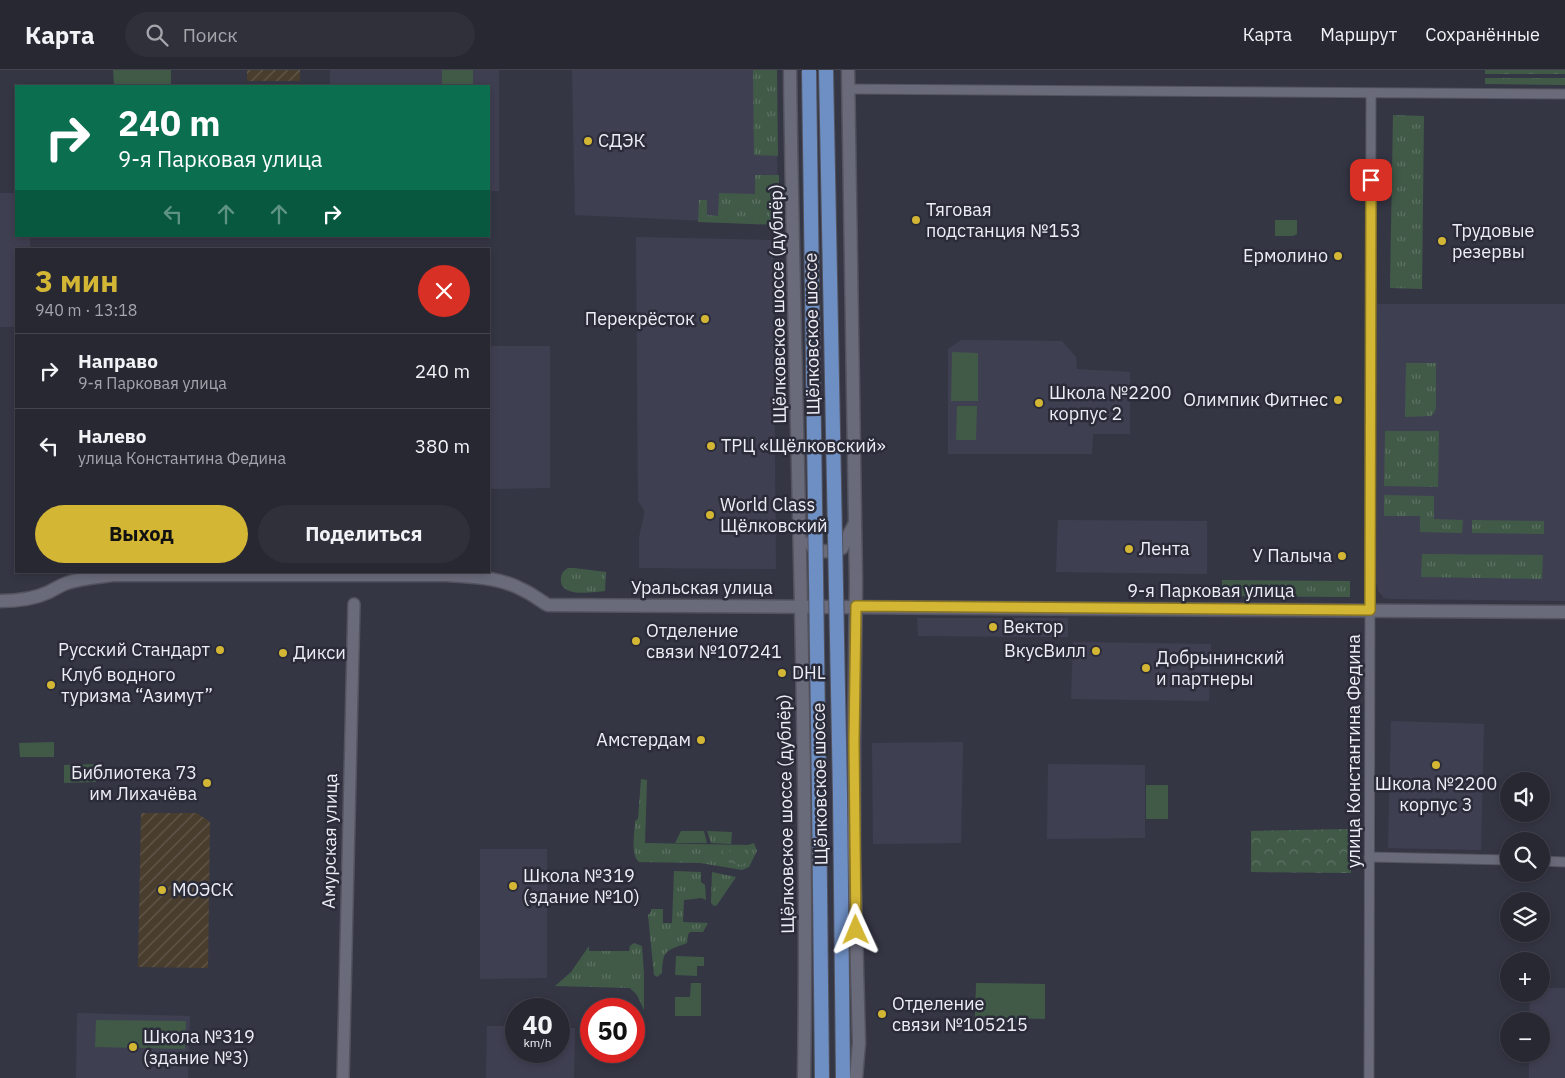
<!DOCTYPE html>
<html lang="ru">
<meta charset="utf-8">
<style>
body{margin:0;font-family:"IBM Plex Sans",sans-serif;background:#30303b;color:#f1f3f6;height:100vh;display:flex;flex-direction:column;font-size:19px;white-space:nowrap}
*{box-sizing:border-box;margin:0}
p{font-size:16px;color:#a5a6ac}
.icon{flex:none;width:28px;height:28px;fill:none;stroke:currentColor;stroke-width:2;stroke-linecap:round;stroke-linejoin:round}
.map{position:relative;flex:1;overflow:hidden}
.sheet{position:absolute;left:15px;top:178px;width:475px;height:325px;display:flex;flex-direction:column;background:#282833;border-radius:0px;box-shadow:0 2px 8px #0003,0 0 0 1px #44444e}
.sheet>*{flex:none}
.guide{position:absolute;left:15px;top:15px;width:475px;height:152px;border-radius:0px;box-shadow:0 2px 8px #0003,0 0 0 1px #44444e;background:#0b6e4f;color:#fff;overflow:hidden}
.controls{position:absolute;left:1500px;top:702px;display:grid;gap:10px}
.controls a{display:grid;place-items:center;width:50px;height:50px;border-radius:50%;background:#282833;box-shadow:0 2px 8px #0003,0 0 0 1px #44444e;font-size:25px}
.speed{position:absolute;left:505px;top:928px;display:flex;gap:10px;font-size:25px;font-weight:700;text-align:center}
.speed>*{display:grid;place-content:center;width:65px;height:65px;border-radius:50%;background:#282833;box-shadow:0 2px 8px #0003,0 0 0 1px #44444e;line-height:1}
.speed small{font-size:12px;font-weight:400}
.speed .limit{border:8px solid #d22;background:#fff;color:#111}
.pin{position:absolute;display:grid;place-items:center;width:42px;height:42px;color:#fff;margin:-21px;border-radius:10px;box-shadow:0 2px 8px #0006}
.me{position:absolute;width:55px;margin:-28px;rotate:359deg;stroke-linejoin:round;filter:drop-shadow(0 0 4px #0008)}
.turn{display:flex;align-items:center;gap:18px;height:105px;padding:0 20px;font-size:22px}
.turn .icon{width:65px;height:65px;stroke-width:2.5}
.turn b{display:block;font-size:35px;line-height:42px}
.lanes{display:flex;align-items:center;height:48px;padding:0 20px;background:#0003;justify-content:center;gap:25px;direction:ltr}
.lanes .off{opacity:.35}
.round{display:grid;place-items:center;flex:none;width:52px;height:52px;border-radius:26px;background:#30303b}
.overview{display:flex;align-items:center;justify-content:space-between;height:85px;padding:0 20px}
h1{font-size:30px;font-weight:800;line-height:38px;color:#d4b635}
.button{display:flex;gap:10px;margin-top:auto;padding:10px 20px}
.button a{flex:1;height:58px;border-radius:30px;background:#d4b635;color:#111;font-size:20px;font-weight:800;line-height:58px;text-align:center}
.button a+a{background:#30303b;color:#f1f3f6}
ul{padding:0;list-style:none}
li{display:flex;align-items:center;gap:15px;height:75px;padding:0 20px;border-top:1px solid #44444e}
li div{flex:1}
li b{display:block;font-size:19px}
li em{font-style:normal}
header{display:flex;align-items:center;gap:30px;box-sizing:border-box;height:70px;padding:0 25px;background:#282833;border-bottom:1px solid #44444e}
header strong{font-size:24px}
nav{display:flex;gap:28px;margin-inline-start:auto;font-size:18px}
.search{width:350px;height:45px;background:#30303b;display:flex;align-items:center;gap:12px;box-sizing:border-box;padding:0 18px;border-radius:28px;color:#a5a6ac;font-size:19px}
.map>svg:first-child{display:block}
.built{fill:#3f3f52}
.industrial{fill:url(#industrial-furrows)}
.grass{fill:url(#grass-tufts)}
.forest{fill:url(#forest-crowns)}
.green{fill:#415a48}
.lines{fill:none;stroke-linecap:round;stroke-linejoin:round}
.minor-casing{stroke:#53535f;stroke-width:11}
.tertiary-casing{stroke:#53535f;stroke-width:14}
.secondary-casing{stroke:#53535f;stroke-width:15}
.primary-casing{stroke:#53535f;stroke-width:16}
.minor{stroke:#6a6b7a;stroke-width:9}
.tertiary{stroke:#6a6b7a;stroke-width:11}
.secondary{stroke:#6a6b7a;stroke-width:12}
.primary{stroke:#6e8fc4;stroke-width:14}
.primary-bridge-casing{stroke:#53535f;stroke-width:16;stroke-linecap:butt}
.primary-bridge{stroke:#6e8fc4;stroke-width:14}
.route-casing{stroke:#8a7622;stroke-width:12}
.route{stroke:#d4b635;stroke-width:9}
.poi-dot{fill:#d4b635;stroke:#2b2c39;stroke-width:2}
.labels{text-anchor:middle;stroke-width:5;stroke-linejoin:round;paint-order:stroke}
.poi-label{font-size:18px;fill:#ededf6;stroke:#2b2c39;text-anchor:start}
.street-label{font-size:18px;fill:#ededf6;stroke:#2b2c39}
</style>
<header>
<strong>Карта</strong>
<div class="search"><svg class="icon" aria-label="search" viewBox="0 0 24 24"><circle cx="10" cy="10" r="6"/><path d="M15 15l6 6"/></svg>Поиск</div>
<nav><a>Карта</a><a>Маршрут</a><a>Сохранённые</a></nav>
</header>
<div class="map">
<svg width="1565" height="1008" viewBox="0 0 1565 1008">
<defs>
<pattern id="industrial-furrows" width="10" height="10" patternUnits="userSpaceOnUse" patternTransform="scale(1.25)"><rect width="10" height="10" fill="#493d2e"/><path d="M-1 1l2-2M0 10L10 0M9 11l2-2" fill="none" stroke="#64594d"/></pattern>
<pattern id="grass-tufts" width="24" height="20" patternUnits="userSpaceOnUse" patternTransform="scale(1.25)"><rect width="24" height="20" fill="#415a48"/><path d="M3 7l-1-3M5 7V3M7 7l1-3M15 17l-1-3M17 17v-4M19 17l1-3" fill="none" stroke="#5d7263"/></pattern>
<pattern id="forest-crowns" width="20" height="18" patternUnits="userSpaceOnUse" patternTransform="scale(1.25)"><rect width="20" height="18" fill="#415a48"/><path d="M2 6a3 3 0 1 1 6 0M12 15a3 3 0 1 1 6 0" fill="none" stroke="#5d7263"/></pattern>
</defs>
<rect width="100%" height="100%" fill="#353644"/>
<g class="built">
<polygon points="330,0 499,0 499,121 489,121 489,16 330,16"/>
<polygon points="572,0 776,0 778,154 575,145"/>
<polygon points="0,123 16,123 16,166 30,166 30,179 16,179 16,257 0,257"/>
<polygon points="636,167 773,170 776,499 639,498 639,467 644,445 644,440 638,431"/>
<polygon points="1377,234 1565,234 1565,531 1390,529 1384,528 1378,521 1376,512"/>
<polygon points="961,270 1062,271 1076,287 1077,299 1130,302 1130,364 1093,364 1092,384 948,384 948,279"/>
<polygon points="489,276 550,276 550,418 489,419"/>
<polygon points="1058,450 1207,451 1207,504 1056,502"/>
<polygon points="917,548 1068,548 1068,567 918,566"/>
<polygon points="1073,572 1211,574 1209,631 1071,629"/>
<polygon points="1391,651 1484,654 1481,780 1388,778"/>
<polygon points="963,672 961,773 873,774 872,673"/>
<polygon points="1048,694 1145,695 1145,768 1047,769"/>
<polygon points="480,779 547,779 547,908 480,909"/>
<polygon points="1541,918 1565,918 1565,1008 1529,1008 1529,984 1541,984 1541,951 1529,951 1530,924 1541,924"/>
<polygon points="77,943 190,946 188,1008 76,1008"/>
<polygon points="487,956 516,956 516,981 559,981 559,958 575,958 574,1008 486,1008"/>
</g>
<g class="industrial">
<rect x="247" y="0" width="53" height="11"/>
<polygon points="141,743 197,743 210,752 208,898 138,897"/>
</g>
<g class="grass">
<polygon points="753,0 777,0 778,86 754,85"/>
<polygon points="1485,8 1565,8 1565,15 1485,14"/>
<polygon points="1393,45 1424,46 1422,219 1390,218"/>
<polygon points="755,105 779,105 779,155 698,152 699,130 707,130 707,145 718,146 719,123 755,124"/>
<polygon points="1406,293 1436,293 1436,338 1434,343 1431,346 1405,347"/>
<polygon points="1385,361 1439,361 1438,417 1384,416"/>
<polygon points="1384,425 1434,426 1434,449 1463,450 1462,463 1420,462 1420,446 1384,446"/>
<polygon points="1472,450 1544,451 1544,464 1472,463"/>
<polygon points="1422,484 1543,485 1542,509 1421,507"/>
<path d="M568,498H574L606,502L605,521C593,522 558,529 561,507C562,502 564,501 568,498Z"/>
<polygon points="1222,510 1350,511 1350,527 1222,526"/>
<path d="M641,709L647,710L645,773L748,775L754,773L757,781L749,797L742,800L700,793L639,792C630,784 635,762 635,751L638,749Z"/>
<polygon points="707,761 732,762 731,774 711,773"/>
<path d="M674,801L701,802V812L705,815L706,830L702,828L684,830L683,852L708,853L703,862H690L688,865L687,873C666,881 663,879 662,903L657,907L654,905L648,845L651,842V839H663V853H672Z"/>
<polygon points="712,802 736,807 717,835 714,836 711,833"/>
<polygon points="634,873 642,876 644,904 644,940 637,925 630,918 555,916 571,902 589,876 589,881 629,881 630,876"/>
</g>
<g class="forest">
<rect x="1485" y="0" width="80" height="4"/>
<polygon points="1350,759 1351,803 1251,802 1251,761"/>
<polygon points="728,778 733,788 740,788 743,781 750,778 753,782 747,792 742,795 731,793 723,789 721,782 724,779"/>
</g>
<g class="green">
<polygon points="113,0 171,0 171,16 114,16"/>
<polygon points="442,0 473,0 473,15 442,16"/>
<polygon points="1275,150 1297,150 1297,164 1293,166 1275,166"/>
<polygon points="952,282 978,283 978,331 951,331"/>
<polygon points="957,336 977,336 976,370 956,370"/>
<polygon points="54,672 54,687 20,687 19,673"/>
<polygon points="96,694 96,712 64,713 64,695"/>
<rect x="1146" y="715" width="22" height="34"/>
<polygon points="681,761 704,761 707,773 675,773"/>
<polygon points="676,886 704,887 704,896 697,896 697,906 675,905"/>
<polygon points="601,888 628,888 628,907 613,907 613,901 601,901"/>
<polygon points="691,913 701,913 701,946 675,946 675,927 690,927"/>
<polygon points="976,913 1045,914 1045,949 975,947"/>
<polygon points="96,950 186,951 185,979 95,977"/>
</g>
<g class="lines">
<g class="minor-casing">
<g id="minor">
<polyline points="848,19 1565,24"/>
<polyline points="1369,787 1509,790"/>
<polyline points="1541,791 1565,792"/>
<polyline points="1369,1008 1371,24"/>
</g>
</g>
<g class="tertiary-casing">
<polyline id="tertiary" points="343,1008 354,534"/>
</g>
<g class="secondary-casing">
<g id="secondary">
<path d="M790,0C794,336 809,672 804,1008"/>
<polyline points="848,0 856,513 854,671 854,785 859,973 856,1008"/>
<path d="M809,473C818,484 829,482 842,478L854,455"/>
<path d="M0,531C17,531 34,529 49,522C55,519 61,515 67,513C81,508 98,507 113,505H447C471,507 499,507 521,519C531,523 539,530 548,535L1565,542"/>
</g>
</g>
<g class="primary-casing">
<g id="primary">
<polyline points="819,724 822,1008"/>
<polyline points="840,724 843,1008"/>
</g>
</g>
<use href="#minor" class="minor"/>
<use href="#tertiary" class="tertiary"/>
<use href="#secondary" class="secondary"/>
<use href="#primary" class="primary"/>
<g class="primary-bridge-casing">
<g id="primary-bridge">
<polyline points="826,0 840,724"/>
<polyline points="809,1 819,724"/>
</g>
</g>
<use href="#primary-bridge" class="primary-bridge"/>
</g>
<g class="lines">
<g class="route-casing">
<polyline id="route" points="856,860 854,672 856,536 1370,540 1371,110"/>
</g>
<use href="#route" class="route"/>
</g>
<g class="poi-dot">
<circle cx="588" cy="71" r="5"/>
<circle cx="916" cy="150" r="5"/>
<circle cx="1442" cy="171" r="5"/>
<circle cx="1338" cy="186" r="5"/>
<circle cx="705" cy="249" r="5"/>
<circle cx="1338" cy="330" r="5"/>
<circle cx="1039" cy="333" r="5"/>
<circle cx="711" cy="376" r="5"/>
<circle cx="710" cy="445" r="5"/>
<circle cx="1129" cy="479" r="5"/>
<circle cx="1342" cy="486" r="5"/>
<circle cx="993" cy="557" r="5"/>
<circle cx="636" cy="571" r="5"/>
<circle cx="220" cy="580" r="5"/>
<circle cx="1096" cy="581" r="5"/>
<circle cx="283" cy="583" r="5"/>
<circle cx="1146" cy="598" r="5"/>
<circle cx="782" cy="603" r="5"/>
<circle cx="51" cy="615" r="5"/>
<circle cx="701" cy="670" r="5"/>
<circle cx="1436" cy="695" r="5"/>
<circle cx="207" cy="713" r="5"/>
<circle cx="513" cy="816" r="5"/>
<circle cx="162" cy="820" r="5"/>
<circle cx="882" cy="944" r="5"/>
<circle cx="133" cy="977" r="5"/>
</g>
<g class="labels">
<g class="poi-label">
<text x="598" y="77">СДЭК</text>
<text x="926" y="146">Тяговая<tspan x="926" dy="21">подстанция №153</tspan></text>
<text x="1452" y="167">Трудовые<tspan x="1452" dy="21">резервы</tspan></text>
<text x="1328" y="192" text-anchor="end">Ермолино</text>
<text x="695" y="255" text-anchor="end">Перекрёсток</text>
<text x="1049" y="329">Школа №2200<tspan x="1049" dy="21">корпус 2</tspan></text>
<text x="1328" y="336" text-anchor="end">Олимпик Фитнес</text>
<text x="721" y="382">ТРЦ «Щёлковский»</text>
<text x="720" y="441">World Class<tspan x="720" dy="21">Щёлковский</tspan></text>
<text x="1139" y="485">Лента</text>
<text x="1332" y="492" text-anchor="end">У Палыча</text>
<text x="1003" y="563">Вектор</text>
<text x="646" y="567">Отделение<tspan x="646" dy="21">связи №107241</tspan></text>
<text x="210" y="586" text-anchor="end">Русский Стандарт</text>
<text x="1086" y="587" text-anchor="end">ВкусВилл</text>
<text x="293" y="589">Дикси</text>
<text x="1156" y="594">Добрынинский<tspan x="1156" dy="21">и партнеры</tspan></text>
<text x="792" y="609">DHL</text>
<text x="61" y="611">Клуб водного<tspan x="61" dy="21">туризма “Азимут”</tspan></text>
<text x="691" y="676" text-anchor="end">Амстердам</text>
<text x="197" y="709" text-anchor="end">Библиотека 73<tspan x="197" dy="21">им Лихачёва</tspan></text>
<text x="1436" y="720" text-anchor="middle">Школа №2200<tspan x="1436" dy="21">корпус 3</tspan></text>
<text x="523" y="812">Школа №319<tspan x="523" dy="21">(здание №10)</tspan></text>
<text x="172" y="826">МОЭСК</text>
<text x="892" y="940">Отделение<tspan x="892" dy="21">связи №105215</tspan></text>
<text x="143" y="973">Школа №319<tspan x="143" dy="21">(здание №3)</tspan></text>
</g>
<g class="street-label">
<text transform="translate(778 234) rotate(-91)" y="6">Щёлковское шоссе (дублёр)</text>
<text transform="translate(812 264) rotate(-91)" y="6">Щёлковское шоссе</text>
<text x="702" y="524">Уральская улица</text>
<text x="1211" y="527">9-я Парковая улица</text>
<text transform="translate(1354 681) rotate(-90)" y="6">улица Константина Федина</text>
<text transform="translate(820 714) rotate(-91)" y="6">Щёлковское шоссе</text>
<text transform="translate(786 744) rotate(-91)" y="6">Щёлковское шоссе (дублёр)</text>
<text transform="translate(330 771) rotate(-89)" y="6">Амурская улица</text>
</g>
</g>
</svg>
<div class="controls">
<a><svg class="icon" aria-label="sound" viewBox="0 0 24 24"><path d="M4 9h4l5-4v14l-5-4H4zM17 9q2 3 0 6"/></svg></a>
<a><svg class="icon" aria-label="search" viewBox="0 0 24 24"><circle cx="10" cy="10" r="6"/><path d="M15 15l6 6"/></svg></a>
<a><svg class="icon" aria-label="layers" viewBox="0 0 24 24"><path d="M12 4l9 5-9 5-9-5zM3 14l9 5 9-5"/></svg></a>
<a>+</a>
<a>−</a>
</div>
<div class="speed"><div>40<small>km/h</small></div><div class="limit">50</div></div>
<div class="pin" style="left:1371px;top:110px;background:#d93025"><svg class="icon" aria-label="arrive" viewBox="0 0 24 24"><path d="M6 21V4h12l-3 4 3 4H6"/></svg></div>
<svg class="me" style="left:856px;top:860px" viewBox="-20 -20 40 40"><path d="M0-17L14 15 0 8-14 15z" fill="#d4b635" stroke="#fff" stroke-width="4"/></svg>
<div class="guide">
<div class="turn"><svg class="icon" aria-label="right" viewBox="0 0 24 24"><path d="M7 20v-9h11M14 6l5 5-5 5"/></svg><div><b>240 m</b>9-я Парковая улица</div></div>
<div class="lanes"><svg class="icon off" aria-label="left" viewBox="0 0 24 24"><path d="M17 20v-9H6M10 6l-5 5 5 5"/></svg><svg class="icon off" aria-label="ahead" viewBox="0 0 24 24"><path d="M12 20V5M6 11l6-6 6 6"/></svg><svg class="icon off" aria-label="ahead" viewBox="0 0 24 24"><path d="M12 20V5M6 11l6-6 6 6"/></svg><svg class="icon" aria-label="right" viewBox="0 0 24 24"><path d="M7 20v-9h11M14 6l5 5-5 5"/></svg></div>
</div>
<section class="sheet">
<div class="overview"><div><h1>3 мин</h1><p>940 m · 13:18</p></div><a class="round" style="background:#d93025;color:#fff"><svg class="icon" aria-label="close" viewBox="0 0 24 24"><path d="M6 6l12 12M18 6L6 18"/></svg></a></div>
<ul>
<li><svg class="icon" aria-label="right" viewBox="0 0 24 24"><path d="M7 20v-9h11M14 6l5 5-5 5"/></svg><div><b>Направо</b><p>9-я Парковая улица</p></div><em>240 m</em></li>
<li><svg class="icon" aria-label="left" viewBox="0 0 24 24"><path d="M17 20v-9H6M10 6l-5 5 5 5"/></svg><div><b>Налево</b><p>улица Константина Федина</p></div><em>380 m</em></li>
</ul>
<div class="button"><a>Выход</a><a>Поделиться</a></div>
</section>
</div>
